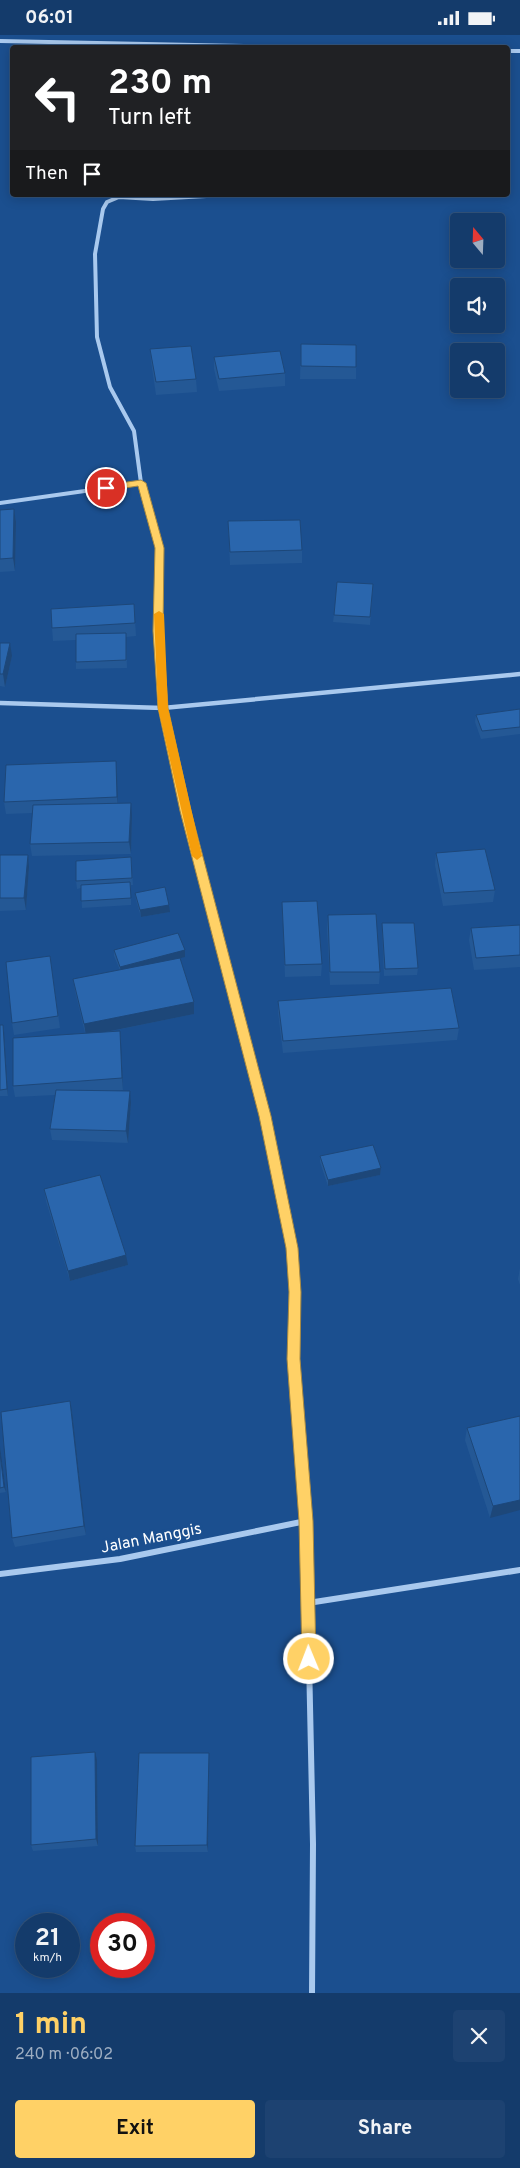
<!DOCTYPE html>
<meta charset="utf-8">
<style>
body{margin:0;font-family:Overpass,sans-serif;background:#1d4271;color:#f1f3f6;height:100vh;display:flex;flex-direction:column;font-size:19px;white-space:nowrap}
*{box-sizing:border-box;margin:0}
p{font-size:16px;color:#9dadc1}
.icon{flex:none;width:28px;height:28px;fill:none;stroke:currentColor;stroke-width:2;stroke-linecap:round;stroke-linejoin:round}
.map{position:relative;height:1958px;overflow:hidden}
.panel{display:flex;flex-direction:column;background:#143b6b;flex:1}
.panel>*{flex:none}
.hud{position:absolute;left:10px;top:10px;width:500px;height:152px;border-radius:5px;box-shadow:0 2px 12px #0003,0 0 0 1px #33557e;background:#202124;color:#fff;overflow:hidden}
.needle{width:32px;rotate:341deg}
.buttons{position:absolute;left:450px;top:178px;display:grid;gap:10px}
.buttons a{display:grid;place-items:center;width:55px;height:55px;border-radius:5px;background:#143b6b;box-shadow:0 2px 12px #0003,0 0 0 1px #33557e;font-size:25px}
.speed{position:absolute;left:15px;top:1878px;display:flex;gap:10px;font-size:25px;font-weight:700;text-align:center}
.speed>*{display:grid;place-content:center;width:65px;height:65px;border-radius:50%;background:#143b6b;box-shadow:0 2px 12px #0003,0 0 0 1px #33557e;line-height:1}
.speed small{font-size:12px;font-weight:400}
.speed .limit{border:8px solid #d22;background:#fff;color:#111}
.pin{position:absolute;display:grid;place-items:center;width:42px;height:42px;color:#fff;margin:-21px;border:2px solid #fff;border-radius:50%;box-shadow:0 1px 5px #0007}
.me{position:absolute;width:55px;margin:-28px;rotate:359deg;stroke-linejoin:round;filter:drop-shadow(0 0 4px #0008)}
.turn{display:flex;align-items:center;gap:18px;height:105px;padding:0 15px;font-size:22px}
.turn .icon{width:65px;height:65px;stroke-width:2.5}
.turn b{display:block;font-size:35px;line-height:42px}
.then{display:flex;align-items:center;height:48px;padding:0 15px;background:#0003;gap:10px;font-size:19px}
.round{display:grid;place-items:center;flex:none;width:52px;height:52px;border-radius:5px;background:#1d4271}
.overview{display:flex;align-items:center;justify-content:space-between;height:85px;padding:0 15px}
h1{font-size:30px;font-weight:700;line-height:38px;color:#ffd166}
.button{display:flex;gap:10px;margin-top:auto;padding:10px 15px}
.button a{flex:1;height:58px;border-radius:5px;background:#ffd166;color:#111;font-size:20px;font-weight:700;line-height:58px;text-align:center}
.button a+a{background:#1d4271;color:#f1f3f6}
.status{display:flex;justify-content:space-between;align-items:center;height:35px;padding:0 25px;background:#143b6b;direction:ltr}
.status svg{height:14px;fill:currentColor}
.map>svg:first-child{display:block}
.lines{fill:none;stroke-linecap:round;stroke-linejoin:round}
.minor-far2{stroke:#a9c9ee;stroke-width:4}
.minor-far1{stroke:#a9c9ee;stroke-width:4.5}
.minor{stroke:#a9c9ee;stroke-width:6}
.wall{fill:#245895}
.shaded-wall{fill:#1d4779}
.building{fill:#2a66ad;stroke:#1d4779}
.route{fill:#ffd166;stroke:#a68842}
.slow{fill:#f59e0b}
.labels{text-anchor:middle;stroke-width:5;stroke-linejoin:round;paint-order:stroke}
.near-street-label{font-size:16px;fill:#fff;stroke:#1b4f8f}
</style>
<div class="status"><b>06:01</b><svg viewBox="0 0 49 12"><path d="M0 12V9h3v3zM5 12V6h3v6zM10 12V3h3v9zM15 12V0h3v12zM26 1h20v11H26zM47 4h2v5h-2z"/></svg></div>
<div class="map">
<svg width="520" height="1958" viewBox="0 0 520 1958">
<rect width="100%" height="100%" fill="#1b4f8f"/>
<g class="lines">
<g class="minor-far2">
<polyline points="0,6 295,12"/>
<polyline points="508,16 520,16"/>
<polyline points="0,468 141,448"/>
<polyline points="150,480 141,448 134,396 110,352 97,302 95,219 103,174 107,167 119,162 153,164 224,160"/>
</g>
<g class="minor-far1">
<polyline points="150,479 160,513 158,596 163,673 186,777 272,1116"/>
<polyline points="0,668 163,673 520,639"/>
</g>
<g class="minor">
<polyline points="272,1115 292,1213 295,1257 293,1324 306,1486 313,1809 312,1958"/>
<polyline points="0,1539 120,1524 306,1486"/>
<polyline points="308,1568 520,1535"/>
</g>
</g>
<g class="wall">
<polygon points="301,309 356,332 356,344 300,344"/>
<polygon points="150,314 196,344 197,357 156,360 151,326"/>
<polygon points="214,322 285,338 285,351 219,356 214,334"/>
<polygon points="14,474 16,487 15,536 0,537 0,475"/>
<polygon points="228,486 302,515 302,528 230,530"/>
<polygon points="373,549 370,590 333,587 334,580"/>
<polygon points="134,569 136,601 126,602 127,633 76,634 76,605 53,606 52,593"/>
<polygon points="0,608 12,621 5,652 0,651"/>
<polygon points="520,674 520,699 481,704 475,687 476,680"/>
<polygon points="117,738 118,768 132,781 131,819 32,821 30,809 33,778 6,779 4,767"/>
<polygon points="436,818 495,855 493,867 443,871 435,830"/>
<polygon points="0,820 29,832 26,875 0,876"/>
<polygon points="131,822 133,850 131,850 131,870 82,873 81,853 77,854 76,846"/>
<polygon points="135,858 170,877 141,882 136,865"/>
<polygon points="282,867 322,929 321,941 285,942"/>
<polygon points="328,880 380,937 379,949 330,950 327,893"/>
<polygon points="382,888 418,933 417,940 384,941 382,895"/>
<polygon points="520,890 520,932 474,935 469,905 471,893"/>
<polygon points="114,915 185,922 180,923 194,967 194,979 107,997 120,996 123,1055 110,1056 131,1068 128,1108 52,1105 50,1094 55,1060 15,1062 13,1051 85,998 75,956 73,944 120,935 114,921"/>
<polygon points="50,921 60,993 14,1000 12,988"/>
<polygon points="278,966 459,993 457,1005 283,1018 278,977"/>
<polygon points="0,990 3,990 4,996 8,1061 0,1061"/>
<polygon points="320,1121 381,1133 380,1140 328,1151 320,1127"/>
<polygon points="44,1154 128,1230 70,1246 46,1166"/>
<polygon points="520,1233 520,1250 518,1244"/>
<polygon points="70,1366 72,1376 86,1500 15,1512 12,1503"/>
<polygon points="520,1381 490,1483 465,1405 467,1393"/>
<polygon points="0,1411 6,1457 0,1458"/>
<polygon points="97,1725 98,1811 33,1816 31,1810"/>
<polygon points="209,1725 208,1817 136,1817 135,1811"/>
</g>
<g class="shaded-wall">
<polygon points="14,474 16,487 15,536 13,523"/>
<polygon points="10,608 12,621 5,652 3,639"/>
<polygon points="116,726 117,738 118,774 117,762"/>
<polygon points="131,768 132,781 131,819 129,807"/>
<polygon points="28,820 29,832 26,875 24,863"/>
<polygon points="169,870 170,877 141,882 140,875"/>
<polygon points="185,915 185,922 121,939 120,932"/>
<polygon points="194,967 194,979 86,1001 84,989"/>
<polygon points="3,990 4,996 8,1061 7,1054"/>
<polygon points="120,996 121,1008 123,1055 122,1043"/>
<polygon points="130,1056 131,1068 128,1108 126,1096"/>
<polygon points="381,1133 380,1140 328,1151 328,1145"/>
<polygon points="126,1220 128,1230 70,1246 68,1236"/>
<polygon points="70,1366 72,1376 86,1500 84,1491"/>
<polygon points="0,1411 6,1457 4,1452 0,1418"/>
<polygon points="520,1465 520,1475 490,1483 493,1471"/>
<polygon points="95,1717 97,1725 98,1811 96,1804"/>
<polygon points="209,1718 209,1725 208,1817 207,1810"/>
</g>
<g class="building">
<polygon points="301,309 356,310 356,332 301,331"/>
<polygon points="191,311 196,344 156,347 150,314"/>
<polygon points="280,316 285,338 219,344 214,322"/>
<polygon points="14,474 13,523 0,524 0,475"/>
<polygon points="300,485 302,515 230,517 228,486"/>
<polygon points="337,547 373,549 370,582 334,580"/>
<polygon points="134,569 135,588 52,593 51,574"/>
<polygon points="126,598 126,625 76,627 76,599"/>
<polygon points="0,608 10,608 3,639 0,639"/>
<polygon points="520,674 520,692 482,696 476,680"/>
<polygon points="116,726 117,762 4,767 6,730"/>
<polygon points="131,768 129,807 30,809 33,770"/>
<polygon points="485,814 495,855 444,858 436,818"/>
<polygon points="0,820 28,820 24,863 0,863"/>
<polygon points="131,822 132,843 76,846 76,826"/>
<polygon points="130,847 131,863 81,866 81,850"/>
<polygon points="165,852 169,870 140,875 135,858"/>
<polygon points="317,866 322,929 285,930 282,867"/>
<polygon points="376,879 380,937 330,937 328,880"/>
<polygon points="382,888 414,888 418,933 385,934"/>
<polygon points="520,890 520,920 476,923 471,893"/>
<polygon points="178,898 185,915 120,932 114,915"/>
<polygon points="50,921 58,981 12,988 6,927"/>
<polygon points="180,923 194,967 84,989 73,944"/>
<polygon points="451,953 459,993 283,1006 278,966"/>
<polygon points="0,990 3,990 7,1054 0,1055"/>
<polygon points="120,996 122,1043 13,1051 13,1003"/>
<polygon points="56,1055 130,1056 126,1096 50,1094"/>
<polygon points="373,1110 381,1133 328,1145 320,1121"/>
<polygon points="100,1140 126,1220 68,1236 44,1154"/>
<polygon points="70,1366 84,1491 12,1503 1,1377"/>
<polygon points="520,1381 520,1465 493,1471 467,1393"/>
<polygon points="0,1418 4,1452 0,1453"/>
<polygon points="95,1717 96,1804 31,1810 31,1722"/>
<polygon points="139,1718 209,1718 207,1810 135,1811"/>
</g>
<polygon class="route" points="141,445 146,448 164,513 163,596 168,673 191,776 271,1081 298,1213 301,1257 300,1324 313,1486 316,1624 314,1629 309,1631 304,1629 302,1624 299,1486 287,1324 289,1257 286,1213 259,1081 180,776 158,673 153,596 155,513 138,451 106,456 102,453 106,450"/>
<polygon class="slow" points="159,576 164,579 168,673 202,821 197,825 192,821 158,673 154,579"/>
<g class="labels">
<g class="near-street-label">
<text transform="translate(151 1502) rotate(-11)" y="6">Jalan Manggis</text>
</g>
</g>
</svg>
<div class="buttons">
<a><svg class="needle" viewBox="-14 -14 28 28"><path d="M0-13l5 13h-10z" fill="#e53935"/><path d="M0 13l5-13h-10z" fill="#9dadc1"/></svg></a>
<a><svg class="icon" aria-label="sound" viewBox="0 0 24 24"><path d="M4 9h4l5-4v14l-5-4H4zM17 9q2 3 0 6"/></svg></a>
<a><svg class="icon" aria-label="search" viewBox="0 0 24 24"><circle cx="10" cy="10" r="6"/><path d="M15 15l6 6"/></svg></a>
</div>
<div class="speed"><div>21<small>km/h</small></div><div class="limit">30</div></div>
<div class="pin" style="left:106px;top:453px;background:#d93025"><svg class="icon" aria-label="arrive" viewBox="0 0 24 24"><path d="M6 21V4h12l-3 4 3 4H6"/></svg></div>
<svg class="me" style="left:309px;top:1624px" viewBox="-20 -20 40 40"><circle r="17" fill="#ffd166" stroke="#fff" stroke-width="3"/><path d="M0-11L8 9 0 5-8 9z" fill="#fff"/></svg>
<div class="hud">
<div class="turn"><svg class="icon" aria-label="left" viewBox="0 0 24 24"><path d="M17 20v-9H6M10 6l-5 5 5 5"/></svg><div><b>230 m</b>Turn left</div></div>
<div class="then">Then<svg class="icon" aria-label="arrive" viewBox="0 0 24 24"><path d="M6 21V4h12l-3 4 3 4H6"/></svg></div>
</div>
</div>
<section class="panel">
<div class="overview"><div><h1>1 min</h1><p>240 m · 06:02</p></div><a class="round"><svg class="icon" aria-label="close" viewBox="0 0 24 24"><path d="M6 6l12 12M18 6L6 18"/></svg></a></div>
<div class="button"><a>Exit</a><a>Share</a></div>
</section>
